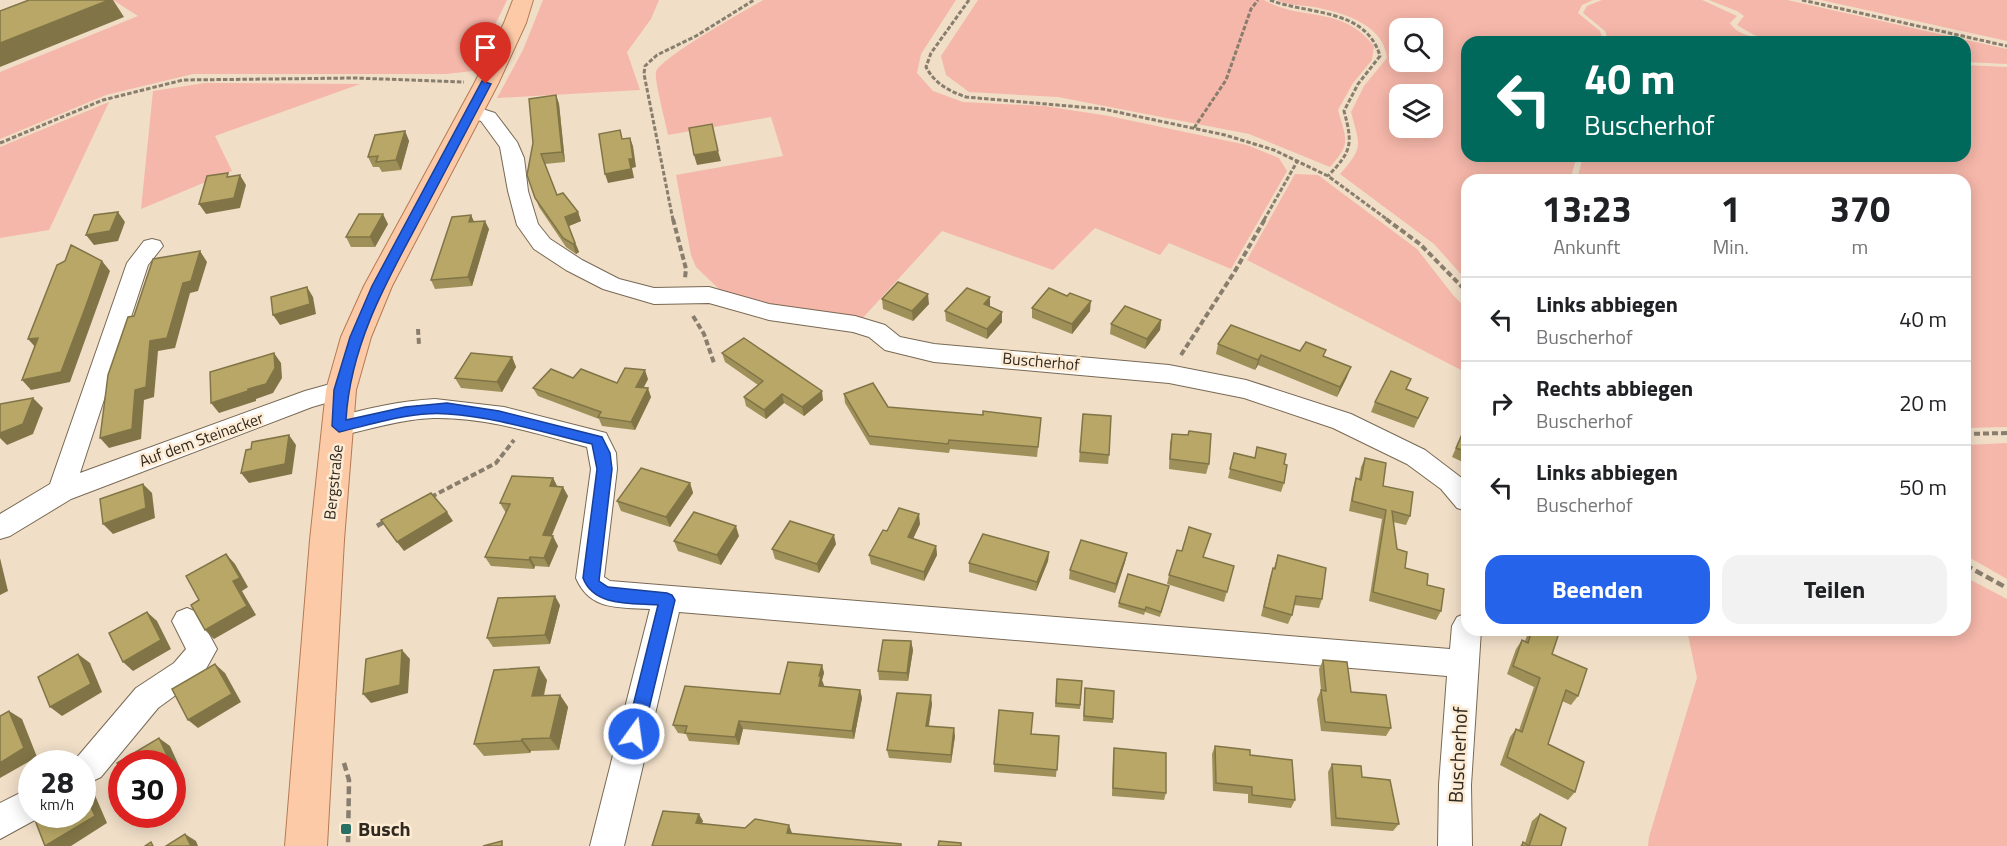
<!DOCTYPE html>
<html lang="de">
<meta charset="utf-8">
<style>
body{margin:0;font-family:"Titillium Web",sans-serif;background:#f2f2f2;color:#202124;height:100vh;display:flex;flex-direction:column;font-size:22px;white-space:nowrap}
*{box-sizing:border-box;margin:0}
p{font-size:20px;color:#757577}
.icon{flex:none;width:33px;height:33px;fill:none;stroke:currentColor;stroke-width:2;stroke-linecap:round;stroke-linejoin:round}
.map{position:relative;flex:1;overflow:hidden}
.details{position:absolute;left:1461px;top:174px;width:510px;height:462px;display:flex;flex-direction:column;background:#fff;border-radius:18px;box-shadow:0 3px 15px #0003}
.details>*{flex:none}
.banner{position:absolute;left:1461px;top:36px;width:510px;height:126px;border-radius:18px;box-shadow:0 3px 15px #0003;background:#00695c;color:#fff;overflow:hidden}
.controls{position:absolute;left:1389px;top:18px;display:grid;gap:12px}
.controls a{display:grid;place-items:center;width:54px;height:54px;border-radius:12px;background:#fff;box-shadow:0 3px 15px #0003;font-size:30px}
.speed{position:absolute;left:18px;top:750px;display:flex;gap:12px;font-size:30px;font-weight:700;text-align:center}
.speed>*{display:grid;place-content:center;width:78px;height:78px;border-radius:50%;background:#fff;box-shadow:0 3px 15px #0003;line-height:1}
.speed small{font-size:15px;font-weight:400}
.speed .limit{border:9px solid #d22;background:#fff;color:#111}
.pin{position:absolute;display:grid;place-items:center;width:51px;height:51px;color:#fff;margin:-62px -26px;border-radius:50% 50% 50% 0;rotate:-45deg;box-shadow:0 0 6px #0007}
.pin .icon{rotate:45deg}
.me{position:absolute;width:66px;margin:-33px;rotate:14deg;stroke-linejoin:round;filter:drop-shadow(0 0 4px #0008)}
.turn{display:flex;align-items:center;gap:21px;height:126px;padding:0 24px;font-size:27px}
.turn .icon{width:78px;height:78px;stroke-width:2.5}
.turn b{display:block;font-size:42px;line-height:51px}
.eta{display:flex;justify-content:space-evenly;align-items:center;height:102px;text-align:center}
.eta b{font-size:36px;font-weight:700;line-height:42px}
.cta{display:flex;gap:12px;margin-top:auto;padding:12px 24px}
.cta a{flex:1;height:69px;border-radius:18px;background:#2563eb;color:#fff;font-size:24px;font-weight:700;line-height:69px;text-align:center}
.cta a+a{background:#f2f2f2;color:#202124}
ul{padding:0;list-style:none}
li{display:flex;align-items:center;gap:18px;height:84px;padding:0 24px;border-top:2px solid #e0e0e0}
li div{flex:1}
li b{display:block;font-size:22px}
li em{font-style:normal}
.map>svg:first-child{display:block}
.green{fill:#f5b7a9;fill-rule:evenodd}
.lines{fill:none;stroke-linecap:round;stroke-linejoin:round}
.minor-casing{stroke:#786954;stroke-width:2}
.major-casing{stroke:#b47a52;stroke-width:2}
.path-far2{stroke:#897e6e;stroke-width:3;stroke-dasharray:4.5 2;stroke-linecap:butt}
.path-far1{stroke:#897e6e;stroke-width:4;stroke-dasharray:6 3;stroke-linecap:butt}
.path{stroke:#897e6e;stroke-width:4.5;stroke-dasharray:8 4;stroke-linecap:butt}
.minor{fill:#fff;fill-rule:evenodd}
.major{fill:#fdcaa7;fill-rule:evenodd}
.wall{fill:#9e9058}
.shaded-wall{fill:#817547}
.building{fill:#b8a766;stroke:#817547;stroke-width:1.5}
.route{fill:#2563eb;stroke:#184099;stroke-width:1.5}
.poi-dot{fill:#2a6f63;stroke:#fdebd4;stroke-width:2}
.labels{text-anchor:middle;stroke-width:5;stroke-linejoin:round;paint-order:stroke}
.street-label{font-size:16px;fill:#2f2920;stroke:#fdebd4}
.near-street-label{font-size:20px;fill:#2f2920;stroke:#fdebd4}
.near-poi-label{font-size:20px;font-weight:bold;fill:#2f2920;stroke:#fdebd4;text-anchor:start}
</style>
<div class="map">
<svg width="2007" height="846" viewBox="0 0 2007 846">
<rect width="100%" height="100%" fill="#f0dec7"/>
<g class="green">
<polygon points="113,0 507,0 473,71 446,74 193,74 106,95 0,139 0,72 138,16"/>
<polygon points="543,0 659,0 651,19 627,52 640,90 497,98 523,50"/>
<path d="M763,0H956L921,54L917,73L933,91L963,102L1044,106L1109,116L1247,145L1279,158L1287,171L1231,269L1169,243L1160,255L1095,228L1053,270L942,231L861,320L773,308L720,290L696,267L691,255L676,175L783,156L771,117L668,135C666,123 654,80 656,72C661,57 745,11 763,0Z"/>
<path d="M978,0H1264C1302,22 1341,4 1374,46L1372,60L1353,83L1338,110C1346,139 1352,143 1330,167L1249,134L1058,97L969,92L946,75L941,56Z"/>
<path d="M1277,0H1593L1582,5L1578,13L1600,31L1604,42H1467V156H1577L1570,180H1467V281L1434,244L1340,174C1364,147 1360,146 1351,112L1364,86L1387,58C1384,26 1347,14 1319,8C1306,5 1290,6 1277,0ZM1400,28H1432V62H1400ZM1400,94H1432V128H1400Z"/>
<path d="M1602,0H1702L1737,16L1730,23C1739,38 1761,37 1775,42H1609L1605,31L1583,13L1587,6Z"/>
<polygon points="1709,0 1787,0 2007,49 2007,64 1965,62 1965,42 1784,42 1754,35 1737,25 1744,16 1737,11"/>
<polygon points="1821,0 2007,0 2007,41"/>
<polygon points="1965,65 2007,67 2007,427 1965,428 1965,180 1577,180 1583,156 1965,156"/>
<polygon points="205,83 360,84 215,136 232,171 141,209 153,91"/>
<polygon points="109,102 49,230 0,238 0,147"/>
<polygon points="1295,174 1318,175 1417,249 1453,295 1467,309 1467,373 1247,260"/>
<polygon points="2007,443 2007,579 1965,555 1965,445"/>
<polygon points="1965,577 2007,599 2007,846 1648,846 1649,837 1697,678 1687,630 1965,630"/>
</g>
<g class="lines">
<g class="minor-casing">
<g id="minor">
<polygon points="470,105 495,113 517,142 524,158 528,191 538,224 550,239 582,260 619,279 654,288 709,287 769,304 855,316 885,325 900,337 934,344 1169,365 1246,380 1351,414 1425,450 1467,482 1467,511 1457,508 1441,489 1407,464 1333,428 1244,398 1169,383 934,362 885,350 869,337 853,332 769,320 709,303 654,304 603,289 566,270 534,249 517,225 508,191 500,147 481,121 463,115 460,111 463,107"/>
<polygon points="152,239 160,241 163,246 148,265 80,473 305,391 341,381 350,384 353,390 350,396 312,407 71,499 10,536 0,539 0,514 50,484 127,263 144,241"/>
<path d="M435,399L504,407L606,433L616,453L617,469L604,577L610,581L1450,649L1452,626L1457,617L1467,613V630H1481L1471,785L1472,846H1438L1439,785L1447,676L679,612L624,846H590L650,609C619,607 590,611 576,578L591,469L587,447C538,434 486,417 434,418C402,419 370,429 339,436L330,433L326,426L330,419C363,409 400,401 435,399Z"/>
<polygon points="187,608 197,612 217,649 202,676 158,708 101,777 82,786 82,764 69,764 79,755 136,688 174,663 186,649 172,621 177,612"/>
<polygon points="32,787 32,814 44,815 0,839 0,803"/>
</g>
</g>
<g class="major-casing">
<polygon id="major" points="513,0 533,0 526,23 498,84 392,286 371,337 356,390 344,540 327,846 285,846 310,540 326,390 341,337 364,286 474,84 504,23"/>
</g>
<g class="path-far2">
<path d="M969,0L931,53L926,67C935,84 949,91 966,97L1103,109L1225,135L1274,150L1328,176L1388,220"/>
<path d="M1270,0C1309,15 1366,8 1380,56L1358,84L1344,111C1353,144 1352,151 1328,176"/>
<polyline points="1802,0 2007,46"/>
<polyline points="1194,128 1226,80 1251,9 1258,0"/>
<polyline points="0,143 103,100 183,80 355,78 464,82"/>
<polyline points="673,220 644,74 645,66 657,55 696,36 754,0"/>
<polyline points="1264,220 1298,160"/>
</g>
<g class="path-far1">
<polyline points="673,219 686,269 685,278"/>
<polyline points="1386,219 1420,244 1467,292"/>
<polyline points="693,316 704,334 714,363"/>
<polyline points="418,329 419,345"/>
<polyline points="1181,355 1235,271 1265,219"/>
<polyline points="1965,434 2007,433"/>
<polyline points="431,497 496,463 514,440"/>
</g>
<g class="path">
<polyline points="431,497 433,496"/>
<polyline points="377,526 387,520"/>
<polyline points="1965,565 2007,588"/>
<polyline points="344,763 349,780 348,846"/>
</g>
<use href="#minor" class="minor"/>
<use href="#major" class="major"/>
</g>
<g class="wall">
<polygon points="556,95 559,104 565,162 545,164 557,195 578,212 581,221 569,226 579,252 576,254 566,247 539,207 527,175"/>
<polygon points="405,131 409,141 401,170 382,172 379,167 373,167 368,157"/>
<polygon points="471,215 474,222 489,229 472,286 435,289 431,280"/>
<polygon points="388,224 375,247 351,247 346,237"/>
<polygon points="990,297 990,307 1002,312 1002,322 987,339 946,321 945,311"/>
<polygon points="882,299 929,304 913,321 883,309"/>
<polygon points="1032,308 1090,311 1072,334 1032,318"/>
<polygon points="1161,320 1160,330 1145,349 1110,334 1111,324"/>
<polygon points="1218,344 1300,351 1324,357 1347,377 1337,397 1258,365 1255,370 1216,354"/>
<polygon points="722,353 823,400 804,416 784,403 766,419 746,406 744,397 758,385 725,362"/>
<polygon points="512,357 516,367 502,392 461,388 455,378"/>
<polygon points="573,378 617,383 648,379 644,387 651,397 635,430 602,426 599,419 538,396 533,388"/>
<polygon points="1407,390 1428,398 1414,428 1371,412 1375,402"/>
<polygon points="844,394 888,407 983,415 1041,418 1037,457 950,449 949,453 870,445 845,403"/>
<polygon points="1083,414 1109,455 1108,464 1079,462"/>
<polygon points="1467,423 1467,464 1452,457"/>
<polygon points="1172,434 1188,435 1209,464 1206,474 1169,469 1170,443"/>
<polygon points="1234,453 1284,464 1284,483 1281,492 1228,478"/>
<polygon points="1365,458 1383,486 1410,516 1406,525 1393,522 1397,549 1405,568 1427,585 1441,611 1436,620 1369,601 1382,519 1349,511 1353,488 1356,478 1359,479 1361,467"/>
<polygon points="553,478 557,486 568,496 551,536 558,546 549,567 535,566 534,569 491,566 485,557 506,513 500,503"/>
<polygon points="690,483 693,493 670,527 621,511 617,501"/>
<polygon points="920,524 913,539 936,546 937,555 924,581 871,564 869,555 887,531"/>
<polygon points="739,536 721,565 678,551 674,541"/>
<polygon points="836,544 819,573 775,559 772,549"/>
<polygon points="1049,552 1048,561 1036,591 969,572 969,563"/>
<polygon points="1127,553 1125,562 1115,593 1069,579 1070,570"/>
<polygon points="1278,555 1322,599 1319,608 1294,605 1292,615 1288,624 1261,616 1270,577 1273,568 1274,568"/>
<polygon points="1204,558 1234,566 1224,602 1167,584 1169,575"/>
<polygon points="1169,586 1160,617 1145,612 1144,615 1118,607 1119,603"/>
<polygon points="560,605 550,644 493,647 487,638"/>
<polygon points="1529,630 1560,630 1552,654 1578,696 1571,705 1562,701 1548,744 1575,792 1568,800 1500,765 1510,737 1516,729 1519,730 1534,687 1507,674 1516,649 1522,640 1525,641"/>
<polygon points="911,641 913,650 908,681 879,680 878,671"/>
<polygon points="1323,660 1351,692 1391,728 1386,736 1321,731 1317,699 1321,690 1319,669"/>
<polygon points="822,665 824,673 822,680 823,687 860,690 862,698 854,739 743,729 739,745 689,741 686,734 678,733 673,725 780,694"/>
<polygon points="1057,679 1082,681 1080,709 1055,707"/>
<polygon points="547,680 544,696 560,695 568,707 559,750 531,751 530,753 484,756 474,744"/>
<polygon points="1085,688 1113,719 1113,723 1083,721"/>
<polygon points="932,704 929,726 955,736 951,763 889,758 887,750"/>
<polygon points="1031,734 1059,736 1056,777 994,772 994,764"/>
<polygon points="1215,746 1250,755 1295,800 1291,808 1248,803 1248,794 1213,791 1212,754"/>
<polygon points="1114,748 1166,793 1164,800 1112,796 1113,756"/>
<polygon points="1332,764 1362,777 1399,824 1393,831 1331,826 1328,772"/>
<polygon points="1540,814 1561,846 1520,846 1523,842 1525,843 1532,821"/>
</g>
<g class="shaded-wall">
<polygon points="109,0 113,0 124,17 0,67 0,43"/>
<polygon points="556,95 559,104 565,162 562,152"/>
<polygon points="405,131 409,141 401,170 396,160"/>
<polygon points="630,138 633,146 636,167 632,168 634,178 608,183 605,174 629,159"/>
<polygon points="718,151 721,161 697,165 694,155"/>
<polygon points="240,175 246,185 240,208 206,214 199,204"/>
<polygon points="118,212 125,222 118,241 94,245 86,235"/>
<polygon points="578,212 581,221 569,226 565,217"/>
<polygon points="383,214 388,224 375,247 370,237"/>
<polygon points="471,215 475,224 469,222"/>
<polygon points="485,221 489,229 472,286 468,277"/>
<polygon points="575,243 579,252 576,254 573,244"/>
<polygon points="200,251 207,262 198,291 190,293 175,348 158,351 154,397 144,400 141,439 109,448 100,438 135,390 150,341"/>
<polygon points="102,261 110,271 70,382 31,390 22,380"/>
<polygon points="307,287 313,297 316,314 280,325 273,315"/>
<polygon points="928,294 929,304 913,321 912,311"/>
<polygon points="990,297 990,307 984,304"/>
<polygon points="1091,301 1090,311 1072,334 1072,324"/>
<polygon points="1002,312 1002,322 987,339 987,329"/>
<polygon points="1161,320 1160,330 1145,349 1147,339"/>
<polygon points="38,338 37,349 28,339"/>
<polygon points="274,353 281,363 282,378 273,393 256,399 256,401 219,413 211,403 248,389"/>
<polygon points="1261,355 1258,365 1255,370 1258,360"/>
<polygon points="512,357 516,367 502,392 497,382"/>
<polygon points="1351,367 1347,377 1337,397 1340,387"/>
<polygon points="645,370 648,379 639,396 636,387"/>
<polygon points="648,388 651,397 635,430 631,422"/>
<polygon points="822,391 823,400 804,416 802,407"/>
<polygon points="782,394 784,403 766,419 764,410"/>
<polygon points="33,398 43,408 33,434 7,445 0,438 0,433"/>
<polygon points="289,435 296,445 292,474 249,483 241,473"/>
<polygon points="553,478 558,488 550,486"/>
<polygon points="690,483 693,493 670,527 666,517"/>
<polygon points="143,484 152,493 155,518 113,534 103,524"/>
<polygon points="563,487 568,496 548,545 543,535"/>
<polygon points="447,512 453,521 404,551 397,542"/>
<polygon points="919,514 920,524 909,547 908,537"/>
<polygon points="736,526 739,536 721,565 717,555"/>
<polygon points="834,535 836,544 819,573 817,564"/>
<polygon points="553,536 558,546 549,567 544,558"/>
<polygon points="936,546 937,555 924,581 924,572"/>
<polygon points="1049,552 1048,561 1036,591 1037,582"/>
<polygon points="1127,553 1125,562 1115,593 1116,584"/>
<polygon points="226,554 235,564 248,587 242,591 256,615 214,639 205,630 233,581"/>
<polygon points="530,557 535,566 534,569 529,560"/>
<polygon points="0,558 8,591 0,595"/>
<polygon points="555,596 560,605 550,644 545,635"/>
<polygon points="147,612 157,621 171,649 133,671 123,662"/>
<polygon points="911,641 913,650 908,681 907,673"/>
<polygon points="402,650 410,659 408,693 371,703 363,694"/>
<polygon points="78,654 90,663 102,692 62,716 50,707"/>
<polygon points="215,664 225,673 241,702 198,728 188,720"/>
<polygon points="822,665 824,673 822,680 824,685 821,695 819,686 819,676"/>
<polygon points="539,667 547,680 540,709 532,696"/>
<polygon points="860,690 862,698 854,739 852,731"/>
<polygon points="560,695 568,707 559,750 550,738"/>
<polygon points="931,695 932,704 927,734 926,726"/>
<polygon points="9,711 22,719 37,757 0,778 0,763"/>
<polygon points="739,721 743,729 739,745 735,737"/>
<polygon points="954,728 955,736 951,763 951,755"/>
<polygon points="159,738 170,746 185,779 172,787 172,764 171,764"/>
<polygon points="522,739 531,751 530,753 521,741"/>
<polygon points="82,785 94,793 107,823 71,846 46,846 82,787"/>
<polygon points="699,814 703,821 700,831 696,823"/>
<polygon points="789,825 792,833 787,833"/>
<polygon points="185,834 196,841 198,846 191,846"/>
</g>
<g class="building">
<polygon points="29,0 109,0 0,43 0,11"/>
<polygon points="556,95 562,152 541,154 557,195 563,193 578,212 565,217 575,243 573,244 563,238 535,198 527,175 533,143 529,99"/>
<polygon points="712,124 718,151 694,155 689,128"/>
<polygon points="620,130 622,139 630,138 633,159 629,159 631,169 605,174 599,134"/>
<polygon points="405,131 396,160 376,162 378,156 368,157 375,135"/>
<polygon points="228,173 227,177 240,175 234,198 199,204 207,176"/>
<polygon points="118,212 110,231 86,235 94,215"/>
<polygon points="359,214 383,214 370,237 346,237"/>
<polygon points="471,215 469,222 485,221 468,277 431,280 452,217"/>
<polygon points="71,245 102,261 83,314 61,372 22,380 38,338 28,339 57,265 65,261"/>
<polygon points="200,251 191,281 183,283 167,338 150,341 146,387 135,390 132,429 100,438 108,375 128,317 134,316 153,259"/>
<polygon points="898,282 928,294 912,311 882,299"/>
<polygon points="307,287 310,304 273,315 271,297"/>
<polygon points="967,288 990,297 984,304 1002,312 987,329 945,311"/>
<polygon points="1049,288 1067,296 1070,293 1091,301 1072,324 1032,308"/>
<polygon points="1125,306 1161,320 1147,339 1111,324"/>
<polygon points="1231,325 1300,351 1306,342 1326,350 1323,356 1351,367 1340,387 1261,355 1258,360 1218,344"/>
<polygon points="744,338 822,391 802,407 782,394 764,410 744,397 763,381 722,353"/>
<polygon points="274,353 275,368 266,384 248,389 248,391 211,403 210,372"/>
<polygon points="471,353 512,357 497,382 455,378"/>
<polygon points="625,368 645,370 636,387 648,388 631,422 598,417 601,412 533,388 551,369 573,378 581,369 617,383"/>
<polygon points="1391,371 1411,379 1406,389 1428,398 1418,418 1375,402"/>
<polygon points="873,383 888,407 983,415 983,411 1041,418 1038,447 949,440 948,444 869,436 844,394"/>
<polygon points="33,398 23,424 0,433 0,404"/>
<polygon points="1083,414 1111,416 1109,455 1080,452"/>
<polygon points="1467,423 1467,452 1456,448"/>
<polygon points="1189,431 1211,434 1209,464 1170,459 1172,434 1188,435"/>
<polygon points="289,435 285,464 241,473 246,450 251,449 252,442"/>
<polygon points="1257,447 1286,454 1284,464 1287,465 1284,483 1230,469 1234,453 1255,458"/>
<polygon points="1365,458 1386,463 1383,486 1413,492 1410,516 1392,511 1397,549 1407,552 1405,568 1428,574 1427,585 1444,589 1441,611 1373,592 1386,510 1352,501 1356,478 1361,480"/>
<polygon points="641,468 690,483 666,517 617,501"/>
<polygon points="512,476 553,478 550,486 563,487 543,535 553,536 544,558 530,557 529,560 485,557 510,504 500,503"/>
<polygon points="143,484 146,508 103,524 100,499"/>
<polygon points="431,493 447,512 397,542 381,520"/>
<polygon points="899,508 919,514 908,537 936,546 924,572 869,555 883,530 887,531"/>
<polygon points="694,512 736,526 717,555 674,541"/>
<polygon points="790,521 834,535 817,564 772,549"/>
<polygon points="1189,527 1211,534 1203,557 1234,566 1227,592 1169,575 1177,550 1182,551"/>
<polygon points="983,534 1049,552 1037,582 969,563"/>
<polygon points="1081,540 1127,553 1116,584 1070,570"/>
<polygon points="226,554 240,578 233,581 247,606 205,630 191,605 199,600 186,576"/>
<polygon points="1278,555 1326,568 1322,599 1296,596 1292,615 1264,607 1273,568 1275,569"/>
<polygon points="1128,574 1169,586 1161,612 1146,607 1145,610 1119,603"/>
<polygon points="555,596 545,635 487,638 498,598"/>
<polygon points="147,612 161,640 123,662 109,633"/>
<polygon points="1532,630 1560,630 1552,654 1587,669 1578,696 1566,690 1548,744 1584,762 1575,792 1507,757 1516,729 1522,732 1540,678 1513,666 1522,640 1528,643"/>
<polygon points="883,640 911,641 907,673 878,671"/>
<polygon points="402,650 400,685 363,694 366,659"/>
<polygon points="78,654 91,684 50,707 38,677"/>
<polygon points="1323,660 1347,662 1351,692 1386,695 1391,728 1325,722 1321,690 1326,691"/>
<polygon points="788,662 822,665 819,676 821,676 819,686 860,690 852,731 739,721 735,737 685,733 687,726 673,725 685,686 780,694"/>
<polygon points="215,664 232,694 188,720 172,689"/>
<polygon points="539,667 532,696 560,695 550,738 522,739 521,741 474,744 494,670"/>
<polygon points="1057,679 1082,681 1080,705 1056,703"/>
<polygon points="1085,688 1114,691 1113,719 1084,716"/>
<polygon points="897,693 931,695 926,726 954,728 951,755 887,750"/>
<polygon points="999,710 1033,713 1031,734 1059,736 1057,770 994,764"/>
<polygon points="9,711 24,748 0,763 0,716"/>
<polygon points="159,738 171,764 122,764 122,772 117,763"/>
<polygon points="1215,746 1250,750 1250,755 1292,760 1295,800 1252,795 1252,787 1216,783"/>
<polygon points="1114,748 1166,753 1166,793 1113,788"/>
<polygon points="1332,764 1361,766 1362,777 1390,780 1399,824 1336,818"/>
<polygon points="82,787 95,816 45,846 33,815 82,814"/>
<polygon points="663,811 699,814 696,823 745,828 755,819 789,825 787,833 901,844 901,846 652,846"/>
<polygon points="1540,814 1566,828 1561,846 1522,846 1523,842 1529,846"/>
<polygon points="185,834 191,846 166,846"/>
<polygon points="502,841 502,846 483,846"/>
<polygon points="939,841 961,843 961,846 938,846"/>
<polygon points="151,842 153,846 145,846"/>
</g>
<path class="route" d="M482,81L491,84C467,129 443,175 419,221C385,284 350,347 346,420L405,407L447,403L499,411L602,437L610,453L612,469L599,581L608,587L667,593L672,595L675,600L643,734L640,740L634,742L628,740L626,734L658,605C631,603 594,607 583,578L597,469L592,444C545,433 496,417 448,414C412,411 374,424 339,432L332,426L334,390L350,337L372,286Z"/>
<rect class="poi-dot" x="340" y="823" width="12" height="12" rx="3"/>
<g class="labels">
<g class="street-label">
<text transform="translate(1041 361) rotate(5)" y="6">Buscherhof</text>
<text transform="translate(201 439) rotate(-20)" y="6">Auf dem Steinacker</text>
<text transform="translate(333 482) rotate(-84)" y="6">Bergstraße</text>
</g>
<g class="near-street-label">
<text transform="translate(1458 755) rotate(-87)" y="7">Buscherhof</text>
</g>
<g class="near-poi-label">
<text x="358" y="836">Busch</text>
</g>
</g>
</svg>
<div class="controls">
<a><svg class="icon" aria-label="search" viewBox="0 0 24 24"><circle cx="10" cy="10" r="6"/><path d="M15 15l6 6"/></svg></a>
<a><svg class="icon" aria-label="layers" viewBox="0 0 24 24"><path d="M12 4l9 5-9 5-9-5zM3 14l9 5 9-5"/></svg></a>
</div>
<div class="speed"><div>28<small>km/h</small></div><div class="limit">30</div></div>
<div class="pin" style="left:486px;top:84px;background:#d93025"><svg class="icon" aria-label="arrive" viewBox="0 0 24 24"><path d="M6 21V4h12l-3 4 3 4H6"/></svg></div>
<svg class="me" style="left:634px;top:734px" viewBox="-20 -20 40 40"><circle r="17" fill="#2563eb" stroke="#fff" stroke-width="3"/><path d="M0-11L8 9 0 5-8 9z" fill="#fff"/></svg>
<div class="banner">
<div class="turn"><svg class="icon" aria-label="left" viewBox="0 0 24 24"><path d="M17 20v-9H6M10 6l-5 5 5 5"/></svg><div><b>40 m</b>Buscherhof</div></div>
</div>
<section class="details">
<div class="eta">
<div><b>13:23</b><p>Ankunft</p></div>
<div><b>1</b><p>Min.</p></div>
<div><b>370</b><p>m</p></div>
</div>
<ul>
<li><svg class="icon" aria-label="left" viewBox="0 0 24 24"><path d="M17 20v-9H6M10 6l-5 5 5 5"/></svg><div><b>Links abbiegen</b><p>Buscherhof</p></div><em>40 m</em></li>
<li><svg class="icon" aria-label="right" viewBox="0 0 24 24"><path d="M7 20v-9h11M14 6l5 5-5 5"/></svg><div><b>Rechts abbiegen</b><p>Buscherhof</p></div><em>20 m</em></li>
<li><svg class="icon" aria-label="left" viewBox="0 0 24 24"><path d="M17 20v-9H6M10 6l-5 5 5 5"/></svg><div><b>Links abbiegen</b><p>Buscherhof</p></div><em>50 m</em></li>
</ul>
<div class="cta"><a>Beenden</a><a>Teilen</a></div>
</section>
</div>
